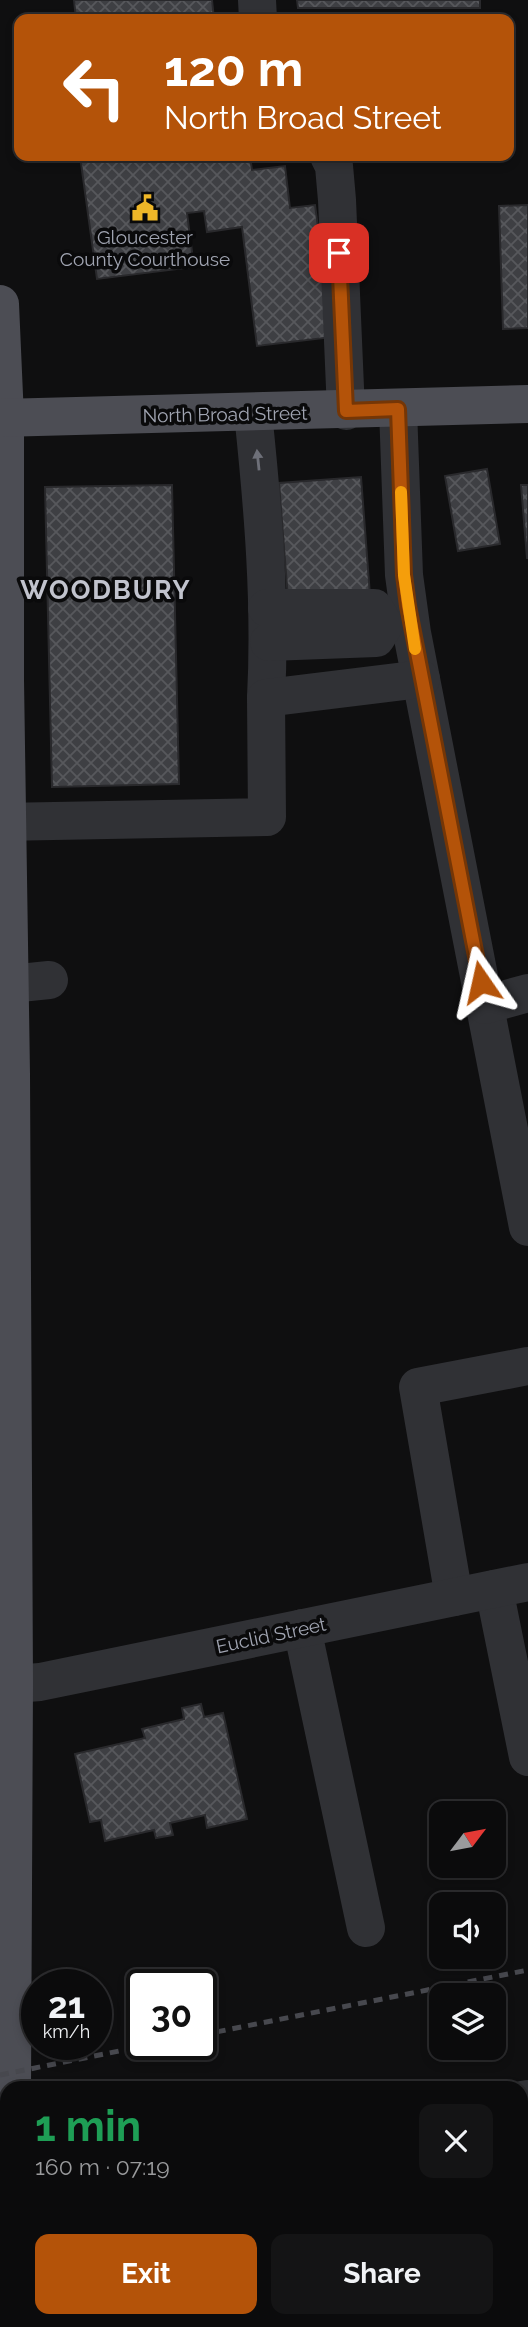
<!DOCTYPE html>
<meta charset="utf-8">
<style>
body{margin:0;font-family:Raleway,sans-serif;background:#141415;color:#f1f3f6;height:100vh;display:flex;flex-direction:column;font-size:26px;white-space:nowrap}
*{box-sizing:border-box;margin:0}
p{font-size:23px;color:#9a9b9d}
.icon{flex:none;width:38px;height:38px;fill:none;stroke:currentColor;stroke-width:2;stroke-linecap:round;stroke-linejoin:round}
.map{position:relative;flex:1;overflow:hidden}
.side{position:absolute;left:0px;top:2081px;width:528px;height:247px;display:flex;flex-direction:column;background:#0b0b0c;border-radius:21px 21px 0 0;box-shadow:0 4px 10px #0003,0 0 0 2px #2b2b2d}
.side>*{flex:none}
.banner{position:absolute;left:14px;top:14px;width:500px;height:147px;border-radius:14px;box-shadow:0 4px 10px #0003,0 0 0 2px #2b2b2d;background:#b45309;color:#fff;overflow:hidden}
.needle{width:46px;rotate:58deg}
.fabs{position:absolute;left:429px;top:1801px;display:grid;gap:14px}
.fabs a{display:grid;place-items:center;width:77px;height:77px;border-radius:14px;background:#0b0b0c;box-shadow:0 4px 10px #0003,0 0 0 2px #2b2b2d;font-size:35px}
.speed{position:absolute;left:21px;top:1969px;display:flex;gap:14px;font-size:35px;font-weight:700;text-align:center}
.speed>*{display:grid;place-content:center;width:91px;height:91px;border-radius:50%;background:#0b0b0c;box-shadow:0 4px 10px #0003,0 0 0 2px #2b2b2d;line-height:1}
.speed small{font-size:18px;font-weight:400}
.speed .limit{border:4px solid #111;border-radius:10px;background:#fff;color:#111}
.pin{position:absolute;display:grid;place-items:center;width:60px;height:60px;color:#fff;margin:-30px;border-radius:14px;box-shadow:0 4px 10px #0006}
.me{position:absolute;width:77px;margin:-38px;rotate:349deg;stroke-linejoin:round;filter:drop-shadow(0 0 5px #0008)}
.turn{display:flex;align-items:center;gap:24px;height:147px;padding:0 35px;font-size:32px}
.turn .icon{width:91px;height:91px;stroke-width:2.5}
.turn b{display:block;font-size:49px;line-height:60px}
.round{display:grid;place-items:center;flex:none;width:74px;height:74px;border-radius:14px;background:#141415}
.headline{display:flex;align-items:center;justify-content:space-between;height:119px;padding:0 35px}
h1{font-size:42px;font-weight:700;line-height:52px;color:#1e9e55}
.cta{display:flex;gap:14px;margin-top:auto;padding:14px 35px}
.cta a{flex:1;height:80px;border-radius:14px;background:#b45309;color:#fff;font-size:28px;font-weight:700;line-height:80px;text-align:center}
.cta a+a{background:#141415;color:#f1f3f6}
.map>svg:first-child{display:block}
.building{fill:url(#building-cross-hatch);stroke:#29292c;stroke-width:2}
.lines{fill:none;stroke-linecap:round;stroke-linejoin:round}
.minor{stroke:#303135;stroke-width:38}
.major{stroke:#4c4d54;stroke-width:38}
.rail{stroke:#47484e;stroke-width:5;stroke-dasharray:9 7;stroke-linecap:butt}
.oneway{fill:#6e7079}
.route-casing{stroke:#753606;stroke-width:18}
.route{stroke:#b45309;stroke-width:12}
.slow{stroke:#f59e0b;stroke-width:12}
.labels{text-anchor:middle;stroke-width:7;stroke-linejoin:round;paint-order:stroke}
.poi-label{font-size:19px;fill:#a0a4b1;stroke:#0a0a0b}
.street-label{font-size:19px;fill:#a0a4b1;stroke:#0a0a0b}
.district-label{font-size:26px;font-weight:bold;letter-spacing:2px;fill:#c1c3cd;stroke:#0a0a0b}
</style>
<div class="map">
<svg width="528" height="2327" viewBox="0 0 528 2327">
<defs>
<pattern id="building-cross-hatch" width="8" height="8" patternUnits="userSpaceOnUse" patternTransform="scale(1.75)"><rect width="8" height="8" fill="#3e3f43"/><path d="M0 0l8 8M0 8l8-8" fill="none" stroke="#57585c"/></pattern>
</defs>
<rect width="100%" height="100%" fill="#0f0f10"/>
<g class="building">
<polygon points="74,0 212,0 214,19 76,19"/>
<polygon points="297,0 480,0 480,8 298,8"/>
<polygon points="80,156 250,156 252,170 285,166 290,208 315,205 333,337 257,346 242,227 207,232 204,211 187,213 194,267 97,279"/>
<polygon points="528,205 528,328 503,329 499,206"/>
<polygon points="487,469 500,544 458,551 445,476"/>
<polygon points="361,477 370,595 288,599 279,483"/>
<polygon points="172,485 179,784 52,787 45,487"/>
<polygon points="521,485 528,485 528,558 527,558"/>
<polygon points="201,1704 204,1717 223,1713 247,1819 207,1828 205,1815 170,1823 173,1835 156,1838 154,1830 105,1841 101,1820 90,1822 75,1754 145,1738 142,1729 184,1719 182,1708"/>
</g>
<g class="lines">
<g class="minor">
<polyline points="257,0 258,19"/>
<polyline points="329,156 334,166 337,200 346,411"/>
<polyline points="398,409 404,575 412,633 528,1227"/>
<path d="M253,413C263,508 271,603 266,698"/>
<polyline points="267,608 374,608 384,625 376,638 269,642"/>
<polyline points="0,822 267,817 266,698 421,679"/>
<polyline points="10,984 49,980"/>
<polyline points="485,1005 528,993"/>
<polyline points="494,1589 528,1757"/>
<polyline points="454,1597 418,1387 528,1366"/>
<polyline points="302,1628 366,1928"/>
<polyline points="14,1684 40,1682 528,1582"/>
<polyline points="522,2100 528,2099"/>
<polyline points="0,2187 7,2188"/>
</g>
<g class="major">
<polyline points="0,304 5,418 5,680 11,1074 14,1684 12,2088"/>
<polyline points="0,418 528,404"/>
<polyline points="10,2320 10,2327"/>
</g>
<g class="rail">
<polyline points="201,2035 528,1970"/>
<polyline points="0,2075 154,2044"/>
</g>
</g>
<defs><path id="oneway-solid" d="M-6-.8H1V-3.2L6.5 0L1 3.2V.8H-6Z" transform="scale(1.75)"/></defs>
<use class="oneway" href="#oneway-solid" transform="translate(258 460) rotate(-96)"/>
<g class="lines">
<g class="route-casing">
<polyline id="route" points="339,253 346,411 398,409 404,575 408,606 481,982"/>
</g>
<use href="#route" class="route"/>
<polyline class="slow" points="401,492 404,575 415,649"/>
</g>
<defs>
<g id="civic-bare" transform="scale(2.1)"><path d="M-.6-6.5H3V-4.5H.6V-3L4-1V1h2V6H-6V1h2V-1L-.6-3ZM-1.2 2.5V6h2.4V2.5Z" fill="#efb728" stroke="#0a0a0b" stroke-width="2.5" paint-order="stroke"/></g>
</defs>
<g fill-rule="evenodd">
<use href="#civic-bare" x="145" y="208"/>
</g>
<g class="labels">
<g class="poi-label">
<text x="145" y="244">Gloucester<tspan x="145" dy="22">County Courthouse</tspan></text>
</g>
<g class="street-label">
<text transform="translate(225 414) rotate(-1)" y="7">North Broad Street</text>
<text transform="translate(271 1635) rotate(-12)" y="7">Euclid Street</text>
</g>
<g class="district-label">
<text x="106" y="599">WOODBURY</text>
</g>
</g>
</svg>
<div class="fabs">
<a><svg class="needle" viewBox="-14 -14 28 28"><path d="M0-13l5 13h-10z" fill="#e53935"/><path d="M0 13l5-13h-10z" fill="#9a9b9d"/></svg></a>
<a><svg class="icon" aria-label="sound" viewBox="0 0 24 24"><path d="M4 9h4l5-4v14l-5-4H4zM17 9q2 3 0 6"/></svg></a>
<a><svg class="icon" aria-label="layers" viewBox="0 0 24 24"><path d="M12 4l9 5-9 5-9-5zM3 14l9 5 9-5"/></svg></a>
</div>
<div class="speed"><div>21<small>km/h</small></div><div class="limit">30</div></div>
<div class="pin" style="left:339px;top:253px;background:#d93025"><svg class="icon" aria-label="arrive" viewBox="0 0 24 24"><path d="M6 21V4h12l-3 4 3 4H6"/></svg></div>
<svg class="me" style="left:481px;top:982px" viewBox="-20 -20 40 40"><path d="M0-17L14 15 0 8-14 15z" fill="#b45309" stroke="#fff" stroke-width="4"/></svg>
<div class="banner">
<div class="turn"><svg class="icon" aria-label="left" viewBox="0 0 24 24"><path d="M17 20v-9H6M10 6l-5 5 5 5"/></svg><div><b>120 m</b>North Broad Street</div></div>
</div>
<section class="side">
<div class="headline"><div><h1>1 min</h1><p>160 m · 07:19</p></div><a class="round"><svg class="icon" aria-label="close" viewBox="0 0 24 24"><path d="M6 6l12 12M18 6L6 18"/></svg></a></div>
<div class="cta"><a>Exit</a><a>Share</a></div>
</section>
</div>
